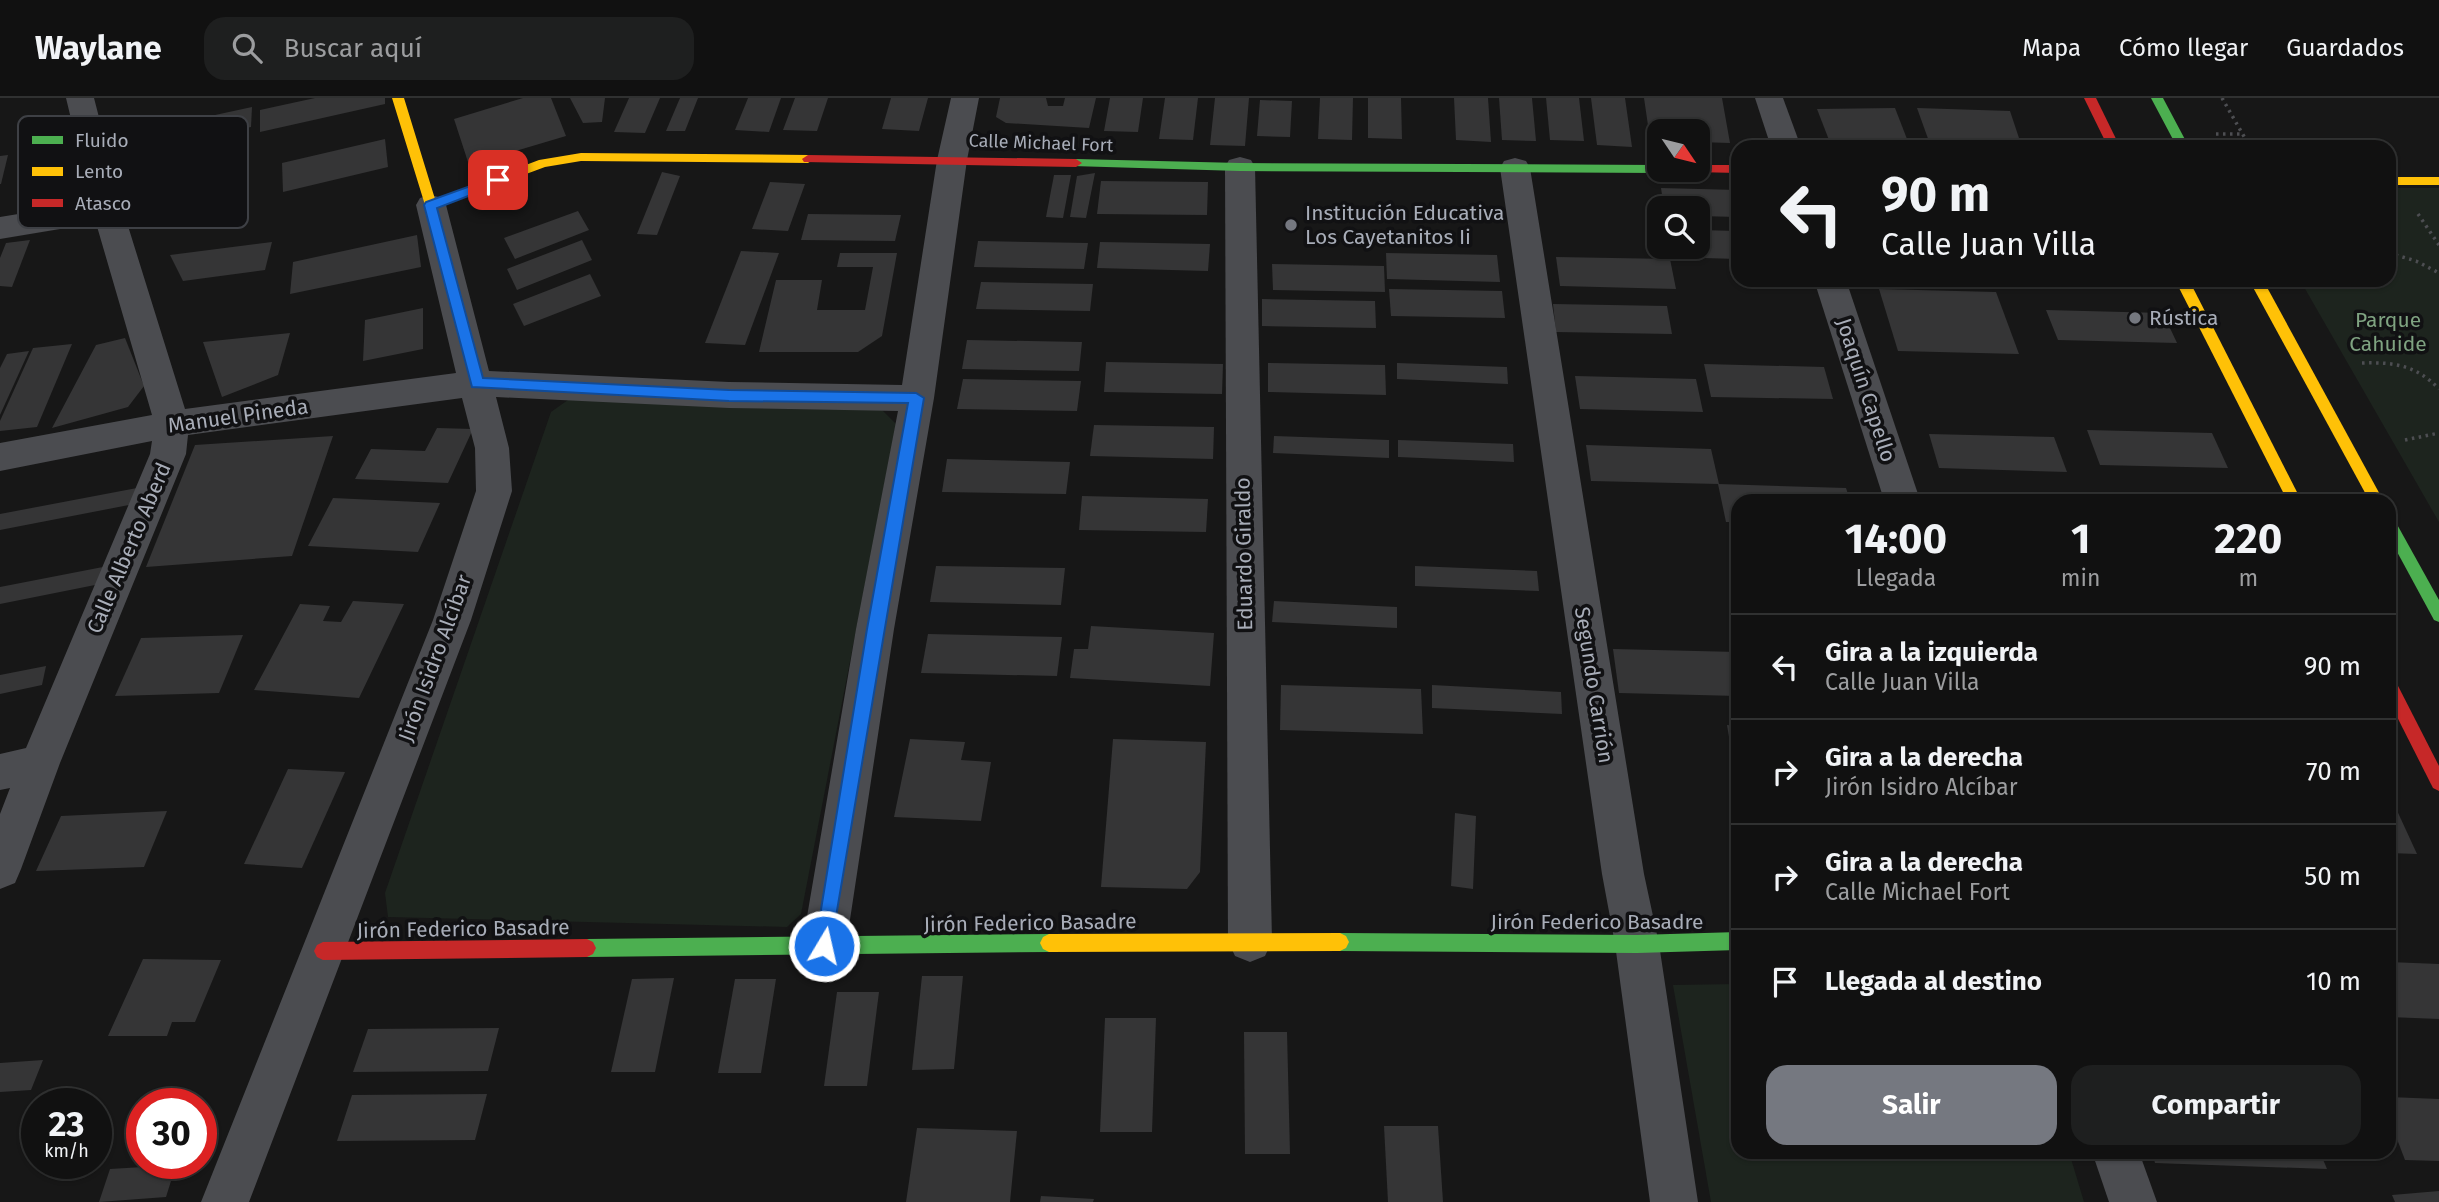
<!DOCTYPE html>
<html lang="es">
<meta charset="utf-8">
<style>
body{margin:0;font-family:"Fira Sans",sans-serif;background:#1e1f1f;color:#f1f3f6;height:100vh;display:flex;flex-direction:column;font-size:26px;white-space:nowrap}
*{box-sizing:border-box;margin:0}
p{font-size:23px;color:#9c9d9f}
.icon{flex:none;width:38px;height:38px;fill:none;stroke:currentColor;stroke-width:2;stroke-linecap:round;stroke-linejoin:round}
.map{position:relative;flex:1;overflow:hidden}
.side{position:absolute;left:1731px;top:396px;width:665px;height:665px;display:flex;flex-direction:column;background:#111;border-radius:21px;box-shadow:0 2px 5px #0004,0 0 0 2px #303131}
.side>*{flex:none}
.top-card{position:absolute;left:1731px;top:42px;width:665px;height:147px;border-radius:21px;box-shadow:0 2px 5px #0004,0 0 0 2px #303131;background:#111;color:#f1f3f6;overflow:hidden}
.needle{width:46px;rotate:125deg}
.tools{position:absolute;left:1647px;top:21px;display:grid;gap:14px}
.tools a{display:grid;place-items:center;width:63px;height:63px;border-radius:14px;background:#111;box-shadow:0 2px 5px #0004,0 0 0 2px #303131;font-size:35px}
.speed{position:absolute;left:21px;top:990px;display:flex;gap:14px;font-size:35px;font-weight:700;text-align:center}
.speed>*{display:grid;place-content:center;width:91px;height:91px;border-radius:50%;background:#111;box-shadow:0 2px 5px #0004,0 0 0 2px #303131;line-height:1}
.speed small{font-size:18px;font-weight:400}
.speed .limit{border:10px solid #d22;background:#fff;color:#111}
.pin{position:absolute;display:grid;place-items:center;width:60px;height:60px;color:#fff;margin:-30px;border-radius:14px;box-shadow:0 4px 10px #0006}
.me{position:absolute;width:77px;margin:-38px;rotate:9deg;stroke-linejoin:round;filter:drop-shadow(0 0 5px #0008)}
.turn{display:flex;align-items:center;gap:24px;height:147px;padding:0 35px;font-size:32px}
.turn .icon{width:91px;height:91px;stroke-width:2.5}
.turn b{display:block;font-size:49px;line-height:60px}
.eta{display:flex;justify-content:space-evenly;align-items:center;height:119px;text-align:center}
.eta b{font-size:42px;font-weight:700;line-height:49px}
.primary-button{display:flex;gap:14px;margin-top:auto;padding:14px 35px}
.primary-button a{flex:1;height:80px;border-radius:21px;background:#757880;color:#fff;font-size:28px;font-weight:700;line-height:80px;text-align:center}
.primary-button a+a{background:#1e1f1f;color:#f1f3f6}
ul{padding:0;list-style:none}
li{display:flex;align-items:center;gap:21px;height:105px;padding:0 35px;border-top:2px solid #303131}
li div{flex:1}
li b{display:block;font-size:26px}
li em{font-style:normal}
header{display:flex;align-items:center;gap:42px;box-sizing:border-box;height:98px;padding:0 35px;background:#111;border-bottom:2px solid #303131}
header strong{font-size:33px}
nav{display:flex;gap:38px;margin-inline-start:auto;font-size:24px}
.search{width:490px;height:63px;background:#1e1f1f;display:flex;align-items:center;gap:18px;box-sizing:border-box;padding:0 24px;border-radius:21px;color:#9c9d9f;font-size:26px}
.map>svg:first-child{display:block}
.green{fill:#1d241e}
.building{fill:#353536}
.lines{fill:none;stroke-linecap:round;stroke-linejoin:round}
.path{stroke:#4d4e52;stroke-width:3.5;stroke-dasharray:2.5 4.5;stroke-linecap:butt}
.street{fill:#4b4c50;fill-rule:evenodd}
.fast{fill:#4caf50;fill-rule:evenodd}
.slow{fill:#ffc107;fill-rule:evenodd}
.jam{fill:#c62828;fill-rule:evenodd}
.route{fill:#1a73e8;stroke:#114b97;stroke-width:2}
.poi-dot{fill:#757880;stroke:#111113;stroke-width:2.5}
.labels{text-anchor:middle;stroke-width:7;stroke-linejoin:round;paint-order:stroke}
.far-street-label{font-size:18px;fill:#a8adb8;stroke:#111113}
.poi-label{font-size:21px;fill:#a8adb8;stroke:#111113;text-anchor:start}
.park-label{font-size:21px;fill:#7fa381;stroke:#111113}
.street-label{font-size:21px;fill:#a8adb8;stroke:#111113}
.key{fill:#111113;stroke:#3e4045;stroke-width:2}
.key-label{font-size:19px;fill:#a8adb8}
</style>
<header>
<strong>Waylane</strong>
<div class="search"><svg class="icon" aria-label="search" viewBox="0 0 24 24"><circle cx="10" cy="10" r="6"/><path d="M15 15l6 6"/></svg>Buscar aquí</div>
<nav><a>Mapa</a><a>Cómo llegar</a><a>Guardados</a></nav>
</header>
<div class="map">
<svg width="2439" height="1104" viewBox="0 0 2439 1104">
<rect width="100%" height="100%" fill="#171717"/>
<g class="green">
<polygon points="2389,90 2439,90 2439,424 2300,182 2389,182"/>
<polygon points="568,302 879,309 896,326 801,816 787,829 388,819 385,795 551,314"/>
<polygon points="1738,886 1738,1054 2069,1054 2084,1104 1711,1104 1673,887"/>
</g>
<g class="building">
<polygon points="315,0 385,0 385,6 260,34 260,12"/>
<polygon points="523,0 551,0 566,38 469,67 454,21"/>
<polygon points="570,0 605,0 602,24 583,25"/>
<polygon points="629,0 660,0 645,35 614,34"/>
<polygon points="680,0 698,0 685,33 666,33"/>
<polygon points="748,0 781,0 769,34 735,32"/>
<polygon points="795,0 828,0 817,33 783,32"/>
<polygon points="891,0 928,0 919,33 882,31"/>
<polygon points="1000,0 1046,0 1048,8 1063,8 1065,0 1096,0 1089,30 1006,25 996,19"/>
<polygon points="1110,0 1143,0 1138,34 1104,33"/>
<polygon points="1165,0 1198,0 1193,42 1159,41"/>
<polygon points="1215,0 1249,0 1245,48 1210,47"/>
<polygon points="1320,0 1353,0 1352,42 1318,41"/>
<polygon points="1368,0 1401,0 1402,41 1368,40"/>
<polygon points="1454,0 1488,0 1491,44 1456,42"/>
<polygon points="1499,0 1532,0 1536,43 1502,42"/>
<polygon points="1546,0 1579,0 1584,43 1550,42"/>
<polygon points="1591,0 1625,0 1632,49 1597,47"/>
<polygon points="1644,0 1722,0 1730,45 1698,44 1698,33 1659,33 1659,42 1650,41"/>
<polygon points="1260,2 1292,3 1290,39 1257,38"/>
<polygon points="252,9 251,29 144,51 146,32"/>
<polygon points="1895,10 1907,41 1829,42 1817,11"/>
<polygon points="1917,10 2010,13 2022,49 1931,49"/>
<polygon points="385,41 388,69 283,94 282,65"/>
<polygon points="8,57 1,86 0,86 0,58"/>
<polygon points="662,74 680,78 657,137 637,136"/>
<polygon points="1095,75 1086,120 1070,119 1077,78"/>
<polygon points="1054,77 1071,77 1063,120 1046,119"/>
<polygon points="1101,83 1208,84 1207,117 1097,116"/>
<polygon points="770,84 805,86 788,133 752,131"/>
<polygon points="1661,90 1738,92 1738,119 1698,118 1698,110 1664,110"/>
<polygon points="578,113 589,132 515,161 504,140"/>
<polygon points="808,116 901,117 895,143 801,142"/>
<polygon points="1698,132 1738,133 1738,161 1669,159 1667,149 1698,149"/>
<polygon points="417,137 421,169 290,196 293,164"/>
<polygon points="30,142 12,189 0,188 0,160 6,145"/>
<polygon points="582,142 592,162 517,192 507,171"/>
<polygon points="978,143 1088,145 1084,171 974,169"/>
<polygon points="272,144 265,172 183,183 170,157"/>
<polygon points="1100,144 1210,146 1208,173 1097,170"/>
<polygon points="741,153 779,155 745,247 705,245"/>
<polygon points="840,155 897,155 882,238 858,254 759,254 776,182 822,182 817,212 865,212 873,169 837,169"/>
<polygon points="1386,155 1497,157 1500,184 1387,181"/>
<polygon points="1556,159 1670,161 1676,191 1560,188"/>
<polygon points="1272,166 1384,168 1385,194 1273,192"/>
<polygon points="590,176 601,198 524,228 513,206"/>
<polygon points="981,184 1093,186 1090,213 976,211"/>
<polygon points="1389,191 1502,193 1505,220 1391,218"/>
<polygon points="1879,191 1996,194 2019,256 1898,253"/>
<polygon points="1262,201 1375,203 1376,230 1262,228"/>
<polygon points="1553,206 1667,208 1672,236 1556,234"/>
<polygon points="423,210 423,251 363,263 365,222"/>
<polygon points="2046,212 2163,215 2177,245 2058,242"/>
<polygon points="290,235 278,277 222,299 203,244"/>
<polygon points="125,240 144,288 128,309 52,330 96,247"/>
<polygon points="967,242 1082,244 1079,273 962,271"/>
<polygon points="72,246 37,329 0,333 0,323 33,250"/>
<polygon points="29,253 0,317 0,270 7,256"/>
<polygon points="1106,264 1223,266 1222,296 1104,294"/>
<polygon points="1268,265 1385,267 1386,297 1268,294"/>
<polygon points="1397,265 1507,269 1508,286 1397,281"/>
<polygon points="1704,266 1824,269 1833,301 1711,299"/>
<polygon points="1575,278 1696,281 1703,314 1580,311"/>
<polygon points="963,281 1081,283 1077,313 957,311"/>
<polygon points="1094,327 1214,329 1213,361 1090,358"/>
<polygon points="437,330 473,331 448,385 355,381 371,351 425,353"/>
<polygon points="2087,332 2212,335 2228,370 2100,367"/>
<polygon points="1929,336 2054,339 2067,374 1939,370"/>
<polygon points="333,338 292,458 146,469 195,347"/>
<polygon points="1274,338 1389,342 1389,360 1273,355"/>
<polygon points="1398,342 1513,346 1514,364 1398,359"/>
<polygon points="1586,347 1711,351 1719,386 1591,383"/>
<polygon points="947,361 1070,364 1066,396 942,394"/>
<polygon points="1718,386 1846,390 1850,402 1738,402 1738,424 1726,424"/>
<polygon points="137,390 134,406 0,432 0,416"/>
<polygon points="1082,398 1208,401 1206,434 1079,432"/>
<polygon points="333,400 440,405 418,454 308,448"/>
<polygon points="108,468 105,485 0,506 0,489"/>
<polygon points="936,468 1065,470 1061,507 930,504"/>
<polygon points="1415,468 1537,473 1539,493 1415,488"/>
<polygon points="353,503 404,506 359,600 254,592 300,506 330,508 323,523 341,524"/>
<polygon points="1274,503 1397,509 1397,530 1272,524"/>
<polygon points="1091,528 1214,535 1210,588 1070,580 1074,551 1088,551"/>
<polygon points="928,536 1062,539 1057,578 921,575"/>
<polygon points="243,537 219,595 115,598 141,540"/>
<polygon points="1613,551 1738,554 1738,598 1619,595"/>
<polygon points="46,568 42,587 0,596 0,577"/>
<polygon points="1281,587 1421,591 1423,636 1280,632"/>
<polygon points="1432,587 1561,594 1562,616 1432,610"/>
<polygon points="1727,627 1738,628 1738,681 1736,681"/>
<polygon points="910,641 965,644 961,662 991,664 981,723 894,719"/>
<polygon points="1113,641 1206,644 1200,774 1187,791 1101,789"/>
<polygon points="288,671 345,674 302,770 244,766"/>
<polygon points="2389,706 2394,706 2417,756 2389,755"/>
<polygon points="167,713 144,769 36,773 61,718"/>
<polygon points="1455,715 1476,718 1473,791 1451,788"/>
<polygon points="143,861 221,862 195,924 172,924 167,938 108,938"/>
<polygon points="2389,864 2439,866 2439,921 2389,919"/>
<polygon points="922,878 963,878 954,971 912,972"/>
<polygon points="674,880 655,974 611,974 632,881"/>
<polygon points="735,881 776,881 761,975 718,975"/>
<polygon points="837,894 879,894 867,988 824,988"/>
<polygon points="1105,920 1156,920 1152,1034 1100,1034"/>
<polygon points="499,930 488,973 353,974 368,931"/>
<polygon points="1244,934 1287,934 1290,1056 1245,1056"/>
<polygon points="43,962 31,992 0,994 0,965"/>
<polygon points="487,996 475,1042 337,1043 352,997"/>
<polygon points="2389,999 2439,1001 2439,1063 2405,1062 2389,1020"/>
<polygon points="1384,1028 1438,1028 1443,1104 1388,1104"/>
<polygon points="917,1030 1017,1033 1010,1104 906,1104"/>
<polygon points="2152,1054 2320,1054 2327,1071 2155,1065"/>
<polygon points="176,1067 166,1099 99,1104 110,1071"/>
<polygon points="2439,1093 2439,1104 2395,1104 2392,1097"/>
<polygon points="1041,1098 1094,1101 1093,1104 1040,1104"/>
</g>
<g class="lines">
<g class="path">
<polyline points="2222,0 2250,49"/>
<polyline points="2216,36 2243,36"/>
<polyline points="2418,116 2439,147"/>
<polyline points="2389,155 2416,163 2439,175"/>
<path d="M2362,265C2394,264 2416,267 2439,291"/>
<polyline points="2405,342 2439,335"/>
</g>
<g class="street">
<polygon points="66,0 94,0 123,112 185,311 456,275 416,107 420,100 431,97 442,100 446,107 489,273 729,284 902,287 937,62 951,0 979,0 967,62 934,300 894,531 846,848 839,863 824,869 809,863 802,848 856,531 898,313 729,310 496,299 509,350 512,393 471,522 249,1104 201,1104 433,522 476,393 475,350 462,300 188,337 186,356 60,665 21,771 15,785 0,791 0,716 10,690 0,692 0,656 26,650 150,356 152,343 0,373 0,345 152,317 96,125 0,141 0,119 91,104"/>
<polygon points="1755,0 1783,0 1801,49 1771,49"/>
<polygon points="1240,59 1251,62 1255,69 1272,843 1265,858 1250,864 1235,858 1228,843 1225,69 1229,62"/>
<polygon points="1515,60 1526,63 1530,70 1644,776 1659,846 1698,1104 1650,1104 1615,846 1602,776 1500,70 1504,63"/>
<polygon points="1814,182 1846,182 1920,402 1884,402"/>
<polygon points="2092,1054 2139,1054 2157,1104 2109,1104"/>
</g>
<g class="fast">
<polygon points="2151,0 2163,0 2189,49 2177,49"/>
<polygon points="1076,61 1240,65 1659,67 1659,72 1665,72 1659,75 1240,73 1072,68 1072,62"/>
<polygon points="2389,419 2394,421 2439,502 2439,524 2434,522 2389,439"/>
<polygon points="1738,834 1738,852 1637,855 1340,853 1334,850 1331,844 1334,838 1340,835 1637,837"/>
<polygon points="1049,836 1055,839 1058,845 1055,851 1049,854 587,859 581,856 578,850 581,844 587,841"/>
</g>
<g class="slow">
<polygon points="392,0 404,0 435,101 539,62 581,55 808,57 814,61 808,65 581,63 545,69 431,111 425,107"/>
<rect x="2389" y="79" width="50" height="8"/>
<polygon points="2175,182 2189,182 2301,402 2287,402"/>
<polygon points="2249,182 2263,182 2383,402 2369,402"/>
<polygon points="1340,835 1346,838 1349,844 1346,850 1340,853 1049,854 1043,851 1040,845 1043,839 1049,836"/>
</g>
<g class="jam">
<polygon points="2084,0 2096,0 2120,49 2108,49"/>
<polygon points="808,57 1076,61 1082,65 1076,69 804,64 802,61"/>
<polygon points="1698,67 1738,67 1738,75 1694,74 1692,72 1698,72"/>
<polygon points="2389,580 2395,582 2439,668 2439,693 2433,690 2389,603"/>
<polygon points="587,841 593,844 596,850 593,856 587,859 323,862 317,859 314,853 317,847 323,844"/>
</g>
</g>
<polygon class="route" points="498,78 502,79 502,85 437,110 483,280 729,292 916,295 924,300 830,854 824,857 817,854 815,848 867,531 908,305 729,303 472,289 424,107 426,104"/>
<g class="poi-dot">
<circle cx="1291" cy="127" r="7"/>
<circle cx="2135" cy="220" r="7"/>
</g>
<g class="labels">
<g class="far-street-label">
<text transform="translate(1041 45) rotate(2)" y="6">Calle Michael Fort</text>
</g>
<g class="poi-label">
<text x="1305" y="122">Institución Educativa<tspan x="1305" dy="24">Los Cayetanitos Ii</tspan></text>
<text x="2149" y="227">Rústica</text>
</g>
<g class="park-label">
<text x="2388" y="229">Parque<tspan x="2388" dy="24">Cahuide</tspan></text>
</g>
<g class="street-label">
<text transform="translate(1866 292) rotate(72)" y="7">Joaquín Capello</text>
<text transform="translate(238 318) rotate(-8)" y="7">Manuel Pineda</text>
<text transform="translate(129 450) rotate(-67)" y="7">Calle Alberto Aberd</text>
<text transform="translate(1244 456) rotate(-91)" y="7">Eduardo Giraldo</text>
<text transform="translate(435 560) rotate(-70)" y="7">Jirón Isidro Alcíbar</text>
<text transform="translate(1594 587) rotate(81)" y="7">Segundo Carrión</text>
<text x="1597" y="831">Jirón Federico Basadre</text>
<text transform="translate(1030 825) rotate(-1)" y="7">Jirón Federico Basadre</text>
<text transform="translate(463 831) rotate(-1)" y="7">Jirón Federico Basadre</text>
</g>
</g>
<rect x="18" y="18" width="230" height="112" rx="10" class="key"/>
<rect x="32" y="38" width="31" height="8" fill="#4caf50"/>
<rect x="32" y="69" width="31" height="9" fill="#ffc107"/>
<rect x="32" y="101" width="31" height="8" fill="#c62828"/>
<g class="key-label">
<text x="75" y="49">Fluido</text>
<text x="75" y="80">Lento</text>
<text x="75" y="112">Atasco</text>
</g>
</svg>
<div class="tools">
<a><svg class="needle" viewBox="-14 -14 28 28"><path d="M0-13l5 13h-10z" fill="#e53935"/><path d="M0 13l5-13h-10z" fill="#9c9d9f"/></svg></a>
<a><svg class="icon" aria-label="search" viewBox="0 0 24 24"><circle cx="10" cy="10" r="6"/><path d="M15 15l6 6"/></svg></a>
</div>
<div class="speed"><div>23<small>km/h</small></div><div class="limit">30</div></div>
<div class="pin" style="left:498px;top:82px;background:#d93025"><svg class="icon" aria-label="arrive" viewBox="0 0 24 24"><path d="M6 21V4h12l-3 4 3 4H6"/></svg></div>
<svg class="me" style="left:824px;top:848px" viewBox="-20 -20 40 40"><circle r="17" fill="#1a73e8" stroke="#fff" stroke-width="3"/><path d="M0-11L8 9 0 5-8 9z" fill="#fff"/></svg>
<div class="top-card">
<div class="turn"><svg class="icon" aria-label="left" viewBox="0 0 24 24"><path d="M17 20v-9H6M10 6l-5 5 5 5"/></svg><div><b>90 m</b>Calle Juan Villa</div></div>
</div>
<section class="side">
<div class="eta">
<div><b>14:00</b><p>Llegada</p></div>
<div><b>1</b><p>min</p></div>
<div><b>220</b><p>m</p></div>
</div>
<ul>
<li><svg class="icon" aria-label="left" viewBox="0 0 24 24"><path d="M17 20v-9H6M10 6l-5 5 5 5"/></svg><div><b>Gira a la izquierda</b><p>Calle Juan Villa</p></div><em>90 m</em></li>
<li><svg class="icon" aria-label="right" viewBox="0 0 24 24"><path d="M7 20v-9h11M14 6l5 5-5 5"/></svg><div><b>Gira a la derecha</b><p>Jirón Isidro Alcíbar</p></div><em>70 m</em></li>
<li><svg class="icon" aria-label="right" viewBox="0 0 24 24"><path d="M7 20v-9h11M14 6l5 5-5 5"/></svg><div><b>Gira a la derecha</b><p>Calle Michael Fort</p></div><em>50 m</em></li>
<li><svg class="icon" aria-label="arrive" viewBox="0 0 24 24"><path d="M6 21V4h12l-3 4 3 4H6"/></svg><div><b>Llegada al destino</b></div><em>10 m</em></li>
</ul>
<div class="primary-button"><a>Salir</a><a>Compartir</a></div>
</section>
</div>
